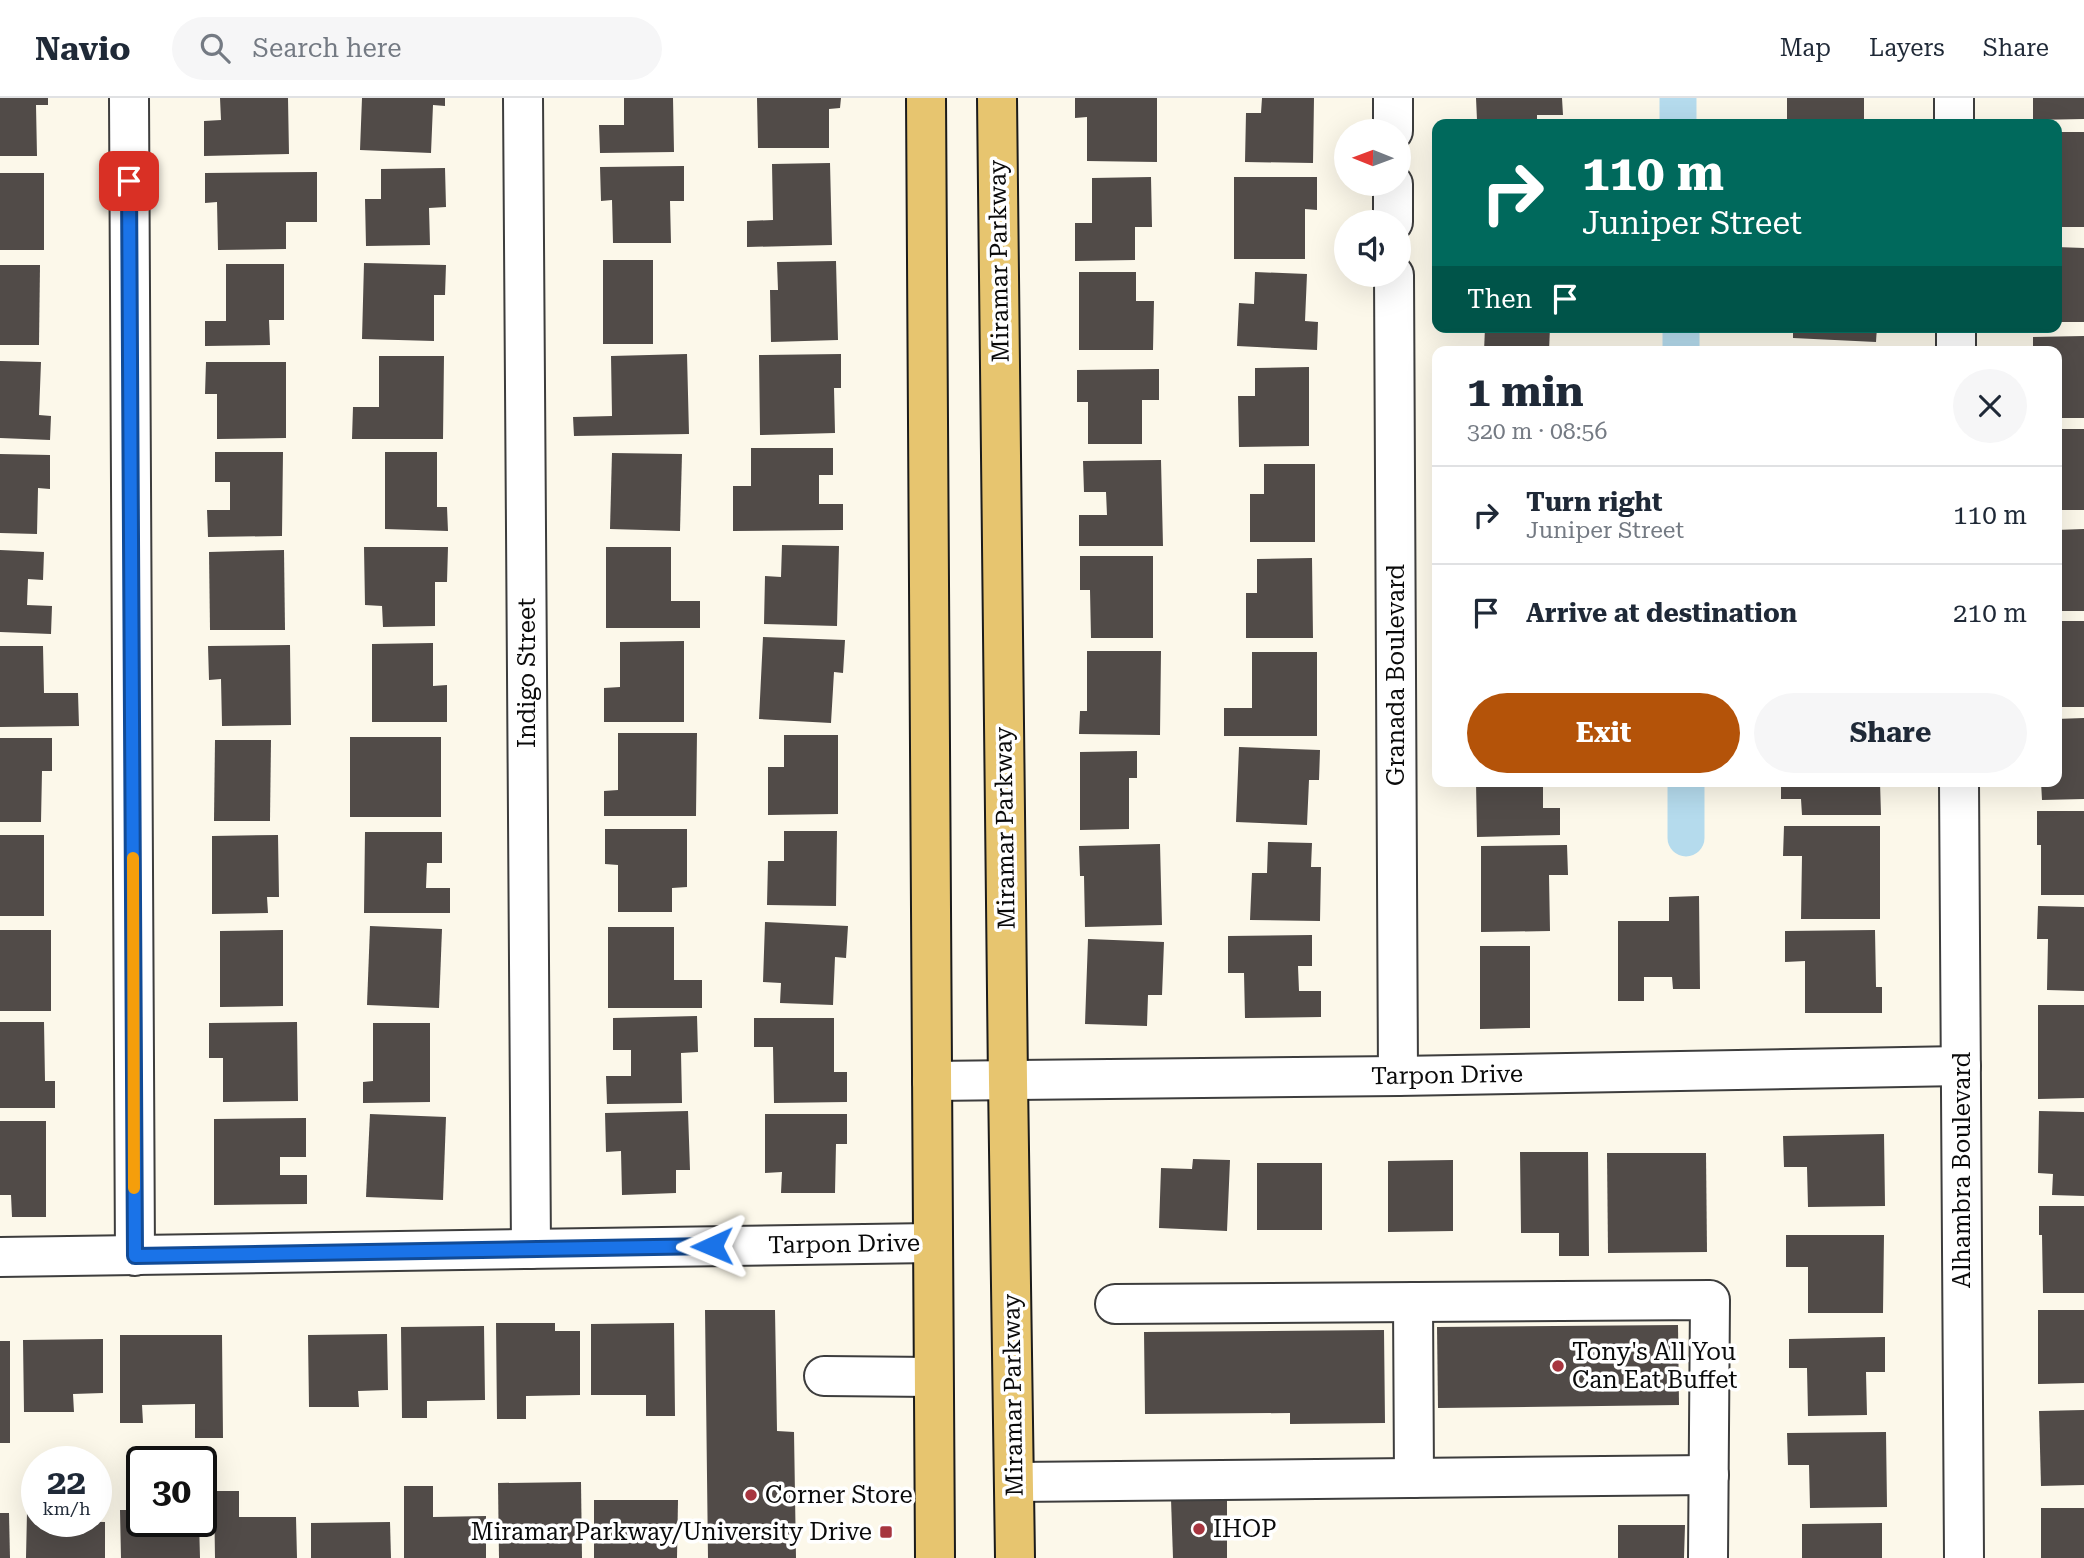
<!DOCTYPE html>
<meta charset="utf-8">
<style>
body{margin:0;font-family:"Roboto Serif",serif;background:#f6f6f7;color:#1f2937;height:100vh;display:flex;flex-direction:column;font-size:26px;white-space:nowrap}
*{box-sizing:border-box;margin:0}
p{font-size:23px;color:#747a83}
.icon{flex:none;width:38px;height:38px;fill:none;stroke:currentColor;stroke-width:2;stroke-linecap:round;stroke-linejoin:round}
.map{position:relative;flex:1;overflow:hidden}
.panel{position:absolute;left:1432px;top:248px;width:630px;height:441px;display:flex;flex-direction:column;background:#fff;border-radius:14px;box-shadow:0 7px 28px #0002}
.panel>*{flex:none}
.hud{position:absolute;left:1432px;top:21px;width:630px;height:214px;border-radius:14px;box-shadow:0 7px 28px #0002;background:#00695c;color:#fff;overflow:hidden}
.needle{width:46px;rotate:271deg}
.buttons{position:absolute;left:1334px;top:21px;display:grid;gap:14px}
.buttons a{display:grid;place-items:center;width:77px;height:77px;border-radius:50%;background:#fff;box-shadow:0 7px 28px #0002;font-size:35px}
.speed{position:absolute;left:21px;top:1348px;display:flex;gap:14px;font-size:35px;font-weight:700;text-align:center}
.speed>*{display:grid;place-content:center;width:91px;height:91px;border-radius:50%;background:#fff;box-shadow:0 7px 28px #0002;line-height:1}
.speed small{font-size:18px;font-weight:400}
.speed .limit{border:4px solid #111;border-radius:10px;background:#fff;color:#111}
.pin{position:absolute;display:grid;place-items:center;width:60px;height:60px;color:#fff;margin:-30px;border-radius:14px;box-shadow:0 4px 10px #0006}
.me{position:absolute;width:77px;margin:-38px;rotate:269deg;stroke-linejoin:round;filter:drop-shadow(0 0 5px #0008)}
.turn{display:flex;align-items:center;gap:24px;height:147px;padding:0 35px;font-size:32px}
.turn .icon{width:91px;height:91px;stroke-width:2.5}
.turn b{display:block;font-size:49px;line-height:60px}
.then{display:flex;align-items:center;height:66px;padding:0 35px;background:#0003;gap:14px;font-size:26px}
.round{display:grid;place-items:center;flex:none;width:74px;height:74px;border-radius:37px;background:#f6f6f7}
.summary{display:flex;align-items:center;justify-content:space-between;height:119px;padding:0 35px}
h1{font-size:42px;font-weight:700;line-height:52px}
.cta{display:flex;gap:14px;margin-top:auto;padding:14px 35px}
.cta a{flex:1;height:80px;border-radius:42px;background:#b45309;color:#fff;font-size:28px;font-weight:700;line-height:80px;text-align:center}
.cta a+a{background:#f6f6f7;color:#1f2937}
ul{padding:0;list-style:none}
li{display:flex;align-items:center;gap:21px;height:98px;padding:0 35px;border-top:2px solid #e0e1e3}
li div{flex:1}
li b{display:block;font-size:26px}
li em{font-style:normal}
header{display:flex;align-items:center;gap:42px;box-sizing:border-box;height:98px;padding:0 35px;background:#fff;border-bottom:2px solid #e0e1e3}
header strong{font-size:33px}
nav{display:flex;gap:38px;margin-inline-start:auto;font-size:24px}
.search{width:490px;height:63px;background:#f6f6f7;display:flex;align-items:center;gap:18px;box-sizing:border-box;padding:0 24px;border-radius:38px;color:#747a83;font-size:26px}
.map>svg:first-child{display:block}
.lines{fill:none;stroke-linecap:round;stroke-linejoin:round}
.canal{stroke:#b5dbed;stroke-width:37}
.building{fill:#514b48}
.minor-casing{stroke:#3d3d3d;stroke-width:42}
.major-casing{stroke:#1b1b1b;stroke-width:42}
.minor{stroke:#fff;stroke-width:38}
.major{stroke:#e7c56f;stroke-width:38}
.route-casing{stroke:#114b97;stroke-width:18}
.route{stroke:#1a73e8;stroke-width:12}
.slow{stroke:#f59e0b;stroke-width:12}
.poi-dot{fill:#a7353f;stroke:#fff;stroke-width:2.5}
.labels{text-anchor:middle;stroke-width:7;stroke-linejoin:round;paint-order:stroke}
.street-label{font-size:24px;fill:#0a0a0a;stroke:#fff}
.poi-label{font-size:24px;fill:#0a0a0a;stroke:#fff;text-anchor:start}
</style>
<header>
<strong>Navio</strong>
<div class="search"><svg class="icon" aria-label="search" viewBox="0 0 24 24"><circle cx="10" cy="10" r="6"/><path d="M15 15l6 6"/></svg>Search here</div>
<nav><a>Map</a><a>Layers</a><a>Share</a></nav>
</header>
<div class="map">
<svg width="2084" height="1460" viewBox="0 0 2084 1460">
<rect width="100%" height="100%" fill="#fcf8ea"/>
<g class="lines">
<g class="canal">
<polyline points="1678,0 1678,26"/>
<polyline points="1681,229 1681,254"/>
<polyline points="1686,684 1686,740"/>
</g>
</g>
<g class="building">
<polygon points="0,0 48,0 48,7 36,7 37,58 0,58"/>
<polygon points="220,0 288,0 289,56 204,58 204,23 221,22"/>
<polygon points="362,0 445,0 445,8 433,7 431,55 360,52"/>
<polygon points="624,0 673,0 674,54 600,55 599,27 624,27"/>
<polygon points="757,0 841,0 840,10 829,11 829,50 758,50"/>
<polygon points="1075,0 1157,0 1157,64 1087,63 1087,19 1075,20"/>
<polygon points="1262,0 1314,0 1313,65 1245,64 1246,15 1261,15"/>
<polygon points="1476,0 1562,0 1563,17 1537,17 1537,26 1488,26 1488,23 1477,22"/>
<rect x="1787" y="0" width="77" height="26"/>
<polygon points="2033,0 2084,0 2084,21 2033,22"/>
<rect x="2056" y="34" width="28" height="95"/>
<polygon points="830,65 832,147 747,149 747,123 773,122 772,66"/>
<polygon points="684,68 684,103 670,103 671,145 613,145 612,102 601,103 600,69"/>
<polygon points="445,70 446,109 429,110 430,147 366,148 365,101 381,101 381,71"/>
<polygon points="317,74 317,124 286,124 286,151 218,152 217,104 205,105 205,75"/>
<rect x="0" y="75" width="44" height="77"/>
<polygon points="1151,79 1152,129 1135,129 1135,162 1075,163 1075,125 1092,125 1092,80"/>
<polygon points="1234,79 1317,79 1317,112 1305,111 1305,161 1234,161"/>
<polygon points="2056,149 2084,150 2084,224 2056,224 2056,196 2061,196 2061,172 2056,172"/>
<rect x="603" y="162" width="50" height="84"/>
<polygon points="836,163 838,242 771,244 770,192 778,192 777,164"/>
<polygon points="364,165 446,167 445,197 434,197 434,243 362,241"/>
<polygon points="226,166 284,166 284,222 269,222 270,247 205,248 205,223 226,223"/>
<polygon points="0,167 40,167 39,247 0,247"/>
<polygon points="1079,174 1136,174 1136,203 1154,203 1153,252 1079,252"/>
<polygon points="1255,174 1307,176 1305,223 1318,224 1317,252 1237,248 1239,205 1254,206"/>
<polygon points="1485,229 1550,229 1549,254 1484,254"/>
<polygon points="1793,229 1877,229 1876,244 1793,240"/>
<polygon points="2084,238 2084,320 2056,320 2056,254 2033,254 2033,239"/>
<polygon points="687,256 689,336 574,338 573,319 612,318 611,258"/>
<polygon points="841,256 841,290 834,290 835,335 760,337 759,257"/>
<polygon points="379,258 444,258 443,341 352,341 353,309 379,309"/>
<polygon points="0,263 41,264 39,317 51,318 50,342 0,340"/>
<polygon points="206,264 286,264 286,340 217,341 217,296 205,296"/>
<polygon points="1309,269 1309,348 1239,349 1238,298 1255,298 1255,270"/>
<polygon points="1159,271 1159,302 1142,302 1142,346 1088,346 1088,304 1077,304 1077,272"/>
<rect x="2056" y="331" width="28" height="81"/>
<polygon points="751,350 833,350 833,377 819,377 819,406 843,406 843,432 733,433 733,388 751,388"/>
<polygon points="215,354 283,354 282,438 208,439 207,412 230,412 230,384 215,384"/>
<polygon points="385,354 437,354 437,409 447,409 448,433 385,431"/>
<polygon points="612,355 682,356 680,433 610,431"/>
<polygon points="0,356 50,357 50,391 38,390 37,436 0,435"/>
<polygon points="1161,362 1163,448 1079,448 1079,417 1107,417 1106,394 1084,394 1083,363"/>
<polygon points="1264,366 1315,366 1315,444 1250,444 1250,396 1264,396"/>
<polygon points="2084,431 2084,513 2056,513 2056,432"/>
<polygon points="782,447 839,448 837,528 764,526 765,478 781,479"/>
<polygon points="364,449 448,449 447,484 435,484 435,528 383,529 382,508 365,507"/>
<polygon points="606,449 671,449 671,503 700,503 700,530 606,530"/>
<polygon points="0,452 44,454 43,482 28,481 27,507 52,508 51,536 0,534"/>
<polygon points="284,452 285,532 210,532 209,454"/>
<polygon points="1080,458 1153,458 1153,540 1091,540 1090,492 1080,492"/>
<polygon points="1312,460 1313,540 1246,540 1246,495 1257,495 1257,461"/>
<rect x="2056" y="523" width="28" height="86"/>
<polygon points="763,539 845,542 843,575 834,574 831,625 759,621"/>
<polygon points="684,543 684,624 604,624 604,590 620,589 620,544"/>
<polygon points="433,545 433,588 447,587 447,624 372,624 372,546"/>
<polygon points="290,547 291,627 222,628 221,581 209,582 208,548"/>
<polygon points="0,548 43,548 44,595 78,595 79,628 0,629"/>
<polygon points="1087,553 1161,553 1160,637 1079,636 1080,613 1087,613"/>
<polygon points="1252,554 1317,554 1317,638 1224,638 1224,610 1252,610"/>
<polygon points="2084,620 2084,701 2042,702 2041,684 2056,684 2056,621"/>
<polygon points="618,635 697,635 696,718 604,718 604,693 618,692"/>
<polygon points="784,637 838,637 838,716 768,717 768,669 784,669"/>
<rect x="350" y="639" width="91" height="80"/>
<polygon points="0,640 52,640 52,673 42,673 41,724 0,724"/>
<polygon points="215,642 271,642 270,723 214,723"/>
<polygon points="1239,649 1320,652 1319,682 1309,682 1307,727 1236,724"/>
<polygon points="1137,653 1137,680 1129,680 1129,731 1080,732 1080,654"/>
<polygon points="1476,684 1543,684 1543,710 1560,710 1560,737 1477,739"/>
<polygon points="1781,684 1880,684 1881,717 1802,717 1801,701 1781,701"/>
<polygon points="2037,713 2084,713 2084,797 2041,797 2041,747 2037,747"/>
<polygon points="1784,728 1880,728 1880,821 1801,821 1802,758 1783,758"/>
<polygon points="605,731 687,731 687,789 672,790 672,814 618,814 618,767 605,766"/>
<polygon points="784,733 837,733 836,808 767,807 768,763 784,763"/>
<polygon points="365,734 442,734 442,765 427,765 426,790 450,790 450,815 364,815"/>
<rect x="0" y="737" width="44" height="81"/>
<polygon points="278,737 279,799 267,799 268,815 212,816 212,738"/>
<polygon points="1268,744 1312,745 1311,769 1321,769 1320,823 1250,822 1252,775 1267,775"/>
<polygon points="1160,746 1162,827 1085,829 1084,778 1080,778 1079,748"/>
<polygon points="1567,747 1568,777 1549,777 1550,833 1481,834 1481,748"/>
<polygon points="1699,798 1700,891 1673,891 1672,879 1644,879 1644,903 1618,903 1618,823 1669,823 1669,799"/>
<polygon points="2038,808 2084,809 2084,893 2047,892 2048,841 2037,841"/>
<polygon points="765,824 848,828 846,860 835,859 833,907 780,905 781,885 763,884"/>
<polygon points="370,828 442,831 439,910 367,907"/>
<polygon points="608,829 674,829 674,882 702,882 702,910 608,910"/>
<rect x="0" y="832" width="51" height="81"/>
<polygon points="283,832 283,908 220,909 220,833"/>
<polygon points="1875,832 1876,889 1882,889 1882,915 1805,915 1805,863 1785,864 1785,833"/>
<polygon points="1312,837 1312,868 1298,868 1299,893 1321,893 1321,919 1245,920 1244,875 1228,875 1228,838"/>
<polygon points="1088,841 1164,844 1162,897 1148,897 1147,928 1085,926"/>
<polygon points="1480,848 1530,848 1530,930 1480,931"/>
<polygon points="2038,907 2084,907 2084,1000 2038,1001"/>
<polygon points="697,918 698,954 681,955 682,1005 607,1006 606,978 631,978 631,952 613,952 613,920"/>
<polygon points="754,920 834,920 834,974 847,974 847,1004 774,1005 773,949 754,949"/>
<polygon points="0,924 44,924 45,983 55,983 55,1010 0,1010"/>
<polygon points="297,924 298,1003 223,1004 223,960 209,960 209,925"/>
<polygon points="373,925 430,925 430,1004 363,1005 363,984 373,983"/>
<polygon points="688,1013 690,1072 676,1072 676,1095 622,1097 621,1053 606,1054 605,1015"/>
<polygon points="2039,1013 2084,1014 2084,1098 2052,1097 2053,1076 2038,1075"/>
<polygon points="370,1016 446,1019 443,1102 366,1099"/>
<polygon points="765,1016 847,1016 847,1046 836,1046 835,1095 781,1095 782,1074 765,1075"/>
<polygon points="306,1020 306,1059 280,1059 280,1077 307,1077 307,1106 214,1107 214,1021"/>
<polygon points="0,1023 46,1023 46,1119 12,1119 11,1097 0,1097"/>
<polygon points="1884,1036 1885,1108 1808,1109 1807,1069 1784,1069 1783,1038"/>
<polygon points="1520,1054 1588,1054 1589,1158 1559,1158 1559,1135 1521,1135"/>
<polygon points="1607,1055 1706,1055 1707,1154 1608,1155"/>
<polygon points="1193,1061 1230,1062 1227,1133 1159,1130 1161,1070 1192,1071"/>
<polygon points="1453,1062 1453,1133 1388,1134 1388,1063"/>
<rect x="1257" y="1065" width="65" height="67"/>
<polygon points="2039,1108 2084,1108 2084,1195 2043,1195 2042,1137 2039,1137"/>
<polygon points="1786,1137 1884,1137 1883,1215 1808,1215 1808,1169 1786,1169"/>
<polygon points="705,1212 775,1212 777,1333 794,1334 796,1460 708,1460"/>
<polygon points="2038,1212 2084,1212 2084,1285 2038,1286"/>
<polygon points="496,1225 555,1225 555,1233 580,1233 580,1297 526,1298 526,1321 497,1321"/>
<polygon points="674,1225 675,1318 646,1318 646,1297 591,1297 591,1226"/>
<polygon points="1678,1227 1679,1307 1438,1310 1437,1229"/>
<polygon points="484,1228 485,1302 427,1303 427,1320 402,1320 401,1229"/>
<polygon points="1384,1232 1385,1325 1290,1326 1290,1315 1145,1316 1144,1234"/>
<polygon points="387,1236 388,1292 358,1293 359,1309 309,1309 308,1237"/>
<polygon points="120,1237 222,1237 223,1340 195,1340 195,1306 142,1307 143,1325 120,1325"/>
<polygon points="1885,1239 1885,1274 1866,1274 1867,1317 1808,1318 1807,1270 1789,1270 1789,1241"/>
<polygon points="103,1241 103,1295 73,1296 74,1314 24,1314 23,1242"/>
<rect x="0" y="1243" width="10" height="102"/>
<polygon points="2084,1312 2084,1387 2041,1388 2039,1313"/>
<polygon points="1886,1334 1887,1409 1810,1410 1809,1367 1788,1367 1787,1335"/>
<polygon points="581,1384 582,1460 499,1460 498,1385"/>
<polygon points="404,1388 433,1388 433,1419 486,1418 486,1460 404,1460"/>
<polygon points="214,1393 239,1393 239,1419 296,1419 297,1460 215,1460"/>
<polygon points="1227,1398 1227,1460 1173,1460 1171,1401"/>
<polygon points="594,1402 678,1402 677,1460 594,1460"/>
<rect x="2041" y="1410" width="43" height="50"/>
<polygon points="120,1412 142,1412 142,1423 199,1423 200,1460 121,1460"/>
<polygon points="27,1414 37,1414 37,1423 105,1424 105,1460 26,1460"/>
<polygon points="0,1415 9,1415 10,1460 0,1460"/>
<polygon points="390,1424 391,1460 311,1460 311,1425"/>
<polygon points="1882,1425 1882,1460 1802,1460 1802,1426"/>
<polygon points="1618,1427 1685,1427 1684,1460 1618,1460"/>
</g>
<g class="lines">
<g class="minor-casing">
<g id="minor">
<polyline points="129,0 135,1158"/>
<polyline points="523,0 531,1151"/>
<polyline points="1393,0 1393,33"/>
<polyline points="1954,0 1954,26"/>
<polyline points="1393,86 1393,124"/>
<polyline points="1394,177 1398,978"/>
<polyline points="1956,229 1956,254"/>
<polyline points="1959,684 1964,1460"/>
<polyline points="932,983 1398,978 1961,968"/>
<polyline points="0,1159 932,1145"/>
<polyline points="1413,1204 1414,1380"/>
<polyline points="1115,1206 1710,1202 1708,1460"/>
<polyline points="824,1278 933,1279"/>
<polyline points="1014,1384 1709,1377"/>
</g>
</g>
<g class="major-casing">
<g id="major">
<polyline points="926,0 935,1460"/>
<polyline points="997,0 1008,983 1015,1460"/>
</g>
</g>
<use href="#minor" class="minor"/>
<use href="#major" class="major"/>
</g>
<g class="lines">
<g class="route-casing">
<polyline id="route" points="129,83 135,1158 712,1148"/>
</g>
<use href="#route" class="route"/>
<polyline class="slow" points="133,760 134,1090"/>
</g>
<g class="poi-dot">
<circle cx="1558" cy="1268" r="7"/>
<circle cx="751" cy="1397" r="7"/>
<circle cx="1199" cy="1431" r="7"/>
<rect x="879" y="1427" width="14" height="14" rx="3.5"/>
</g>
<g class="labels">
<g class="street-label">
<text transform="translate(999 163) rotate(-91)" y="8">Miramar Parkway</text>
<text transform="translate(527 575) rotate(-90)" y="8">Indigo Street</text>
<text transform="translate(1396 577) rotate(-90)" y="8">Granada Boulevard</text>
<text transform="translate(1005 730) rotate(-91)" y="8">Miramar Parkway</text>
<text transform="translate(1447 977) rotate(-1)" y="8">Tarpon Drive</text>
<text transform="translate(1962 1072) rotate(-90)" y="8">Alhambra Boulevard</text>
<text transform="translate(844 1146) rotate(-1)" y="8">Tarpon Drive</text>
<text transform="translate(1013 1297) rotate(-91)" y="8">Miramar Parkway</text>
</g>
<g class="poi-label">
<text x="1572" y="1262">Tony's All You<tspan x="1572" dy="28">Can Eat Buffet</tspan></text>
<text x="765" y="1405">Corner Store</text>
<text x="1213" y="1439">IHOP</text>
<text x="872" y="1442" text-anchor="end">Miramar Parkway/University Drive</text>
</g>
</g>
</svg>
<div class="buttons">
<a><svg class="needle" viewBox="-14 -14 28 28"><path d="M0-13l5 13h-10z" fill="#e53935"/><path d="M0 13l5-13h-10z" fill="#747a83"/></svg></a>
<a><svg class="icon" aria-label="sound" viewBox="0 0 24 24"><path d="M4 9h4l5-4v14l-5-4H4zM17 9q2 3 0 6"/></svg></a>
</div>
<div class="speed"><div>22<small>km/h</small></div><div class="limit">30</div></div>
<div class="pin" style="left:129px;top:83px;background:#d93025"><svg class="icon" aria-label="arrive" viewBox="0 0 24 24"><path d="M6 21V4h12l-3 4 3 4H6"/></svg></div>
<svg class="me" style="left:712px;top:1148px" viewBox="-20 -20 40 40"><path d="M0-17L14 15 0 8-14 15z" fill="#1a73e8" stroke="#fff" stroke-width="4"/></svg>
<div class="hud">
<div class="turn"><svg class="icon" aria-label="right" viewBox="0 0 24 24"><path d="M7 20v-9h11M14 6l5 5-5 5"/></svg><div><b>110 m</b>Juniper Street</div></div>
<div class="then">Then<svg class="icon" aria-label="arrive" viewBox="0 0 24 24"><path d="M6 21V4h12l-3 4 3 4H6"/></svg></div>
</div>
<section class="panel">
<div class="summary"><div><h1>1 min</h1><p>320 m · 08:56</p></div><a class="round"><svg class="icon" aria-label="close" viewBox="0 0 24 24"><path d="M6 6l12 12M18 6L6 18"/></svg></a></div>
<ul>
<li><svg class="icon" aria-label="right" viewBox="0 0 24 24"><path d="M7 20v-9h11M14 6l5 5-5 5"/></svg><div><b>Turn right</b><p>Juniper Street</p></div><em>110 m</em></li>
<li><svg class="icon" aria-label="arrive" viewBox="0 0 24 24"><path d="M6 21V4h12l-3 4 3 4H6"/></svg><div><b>Arrive at destination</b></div><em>210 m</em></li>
</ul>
<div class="cta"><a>Exit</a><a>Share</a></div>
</section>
</div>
